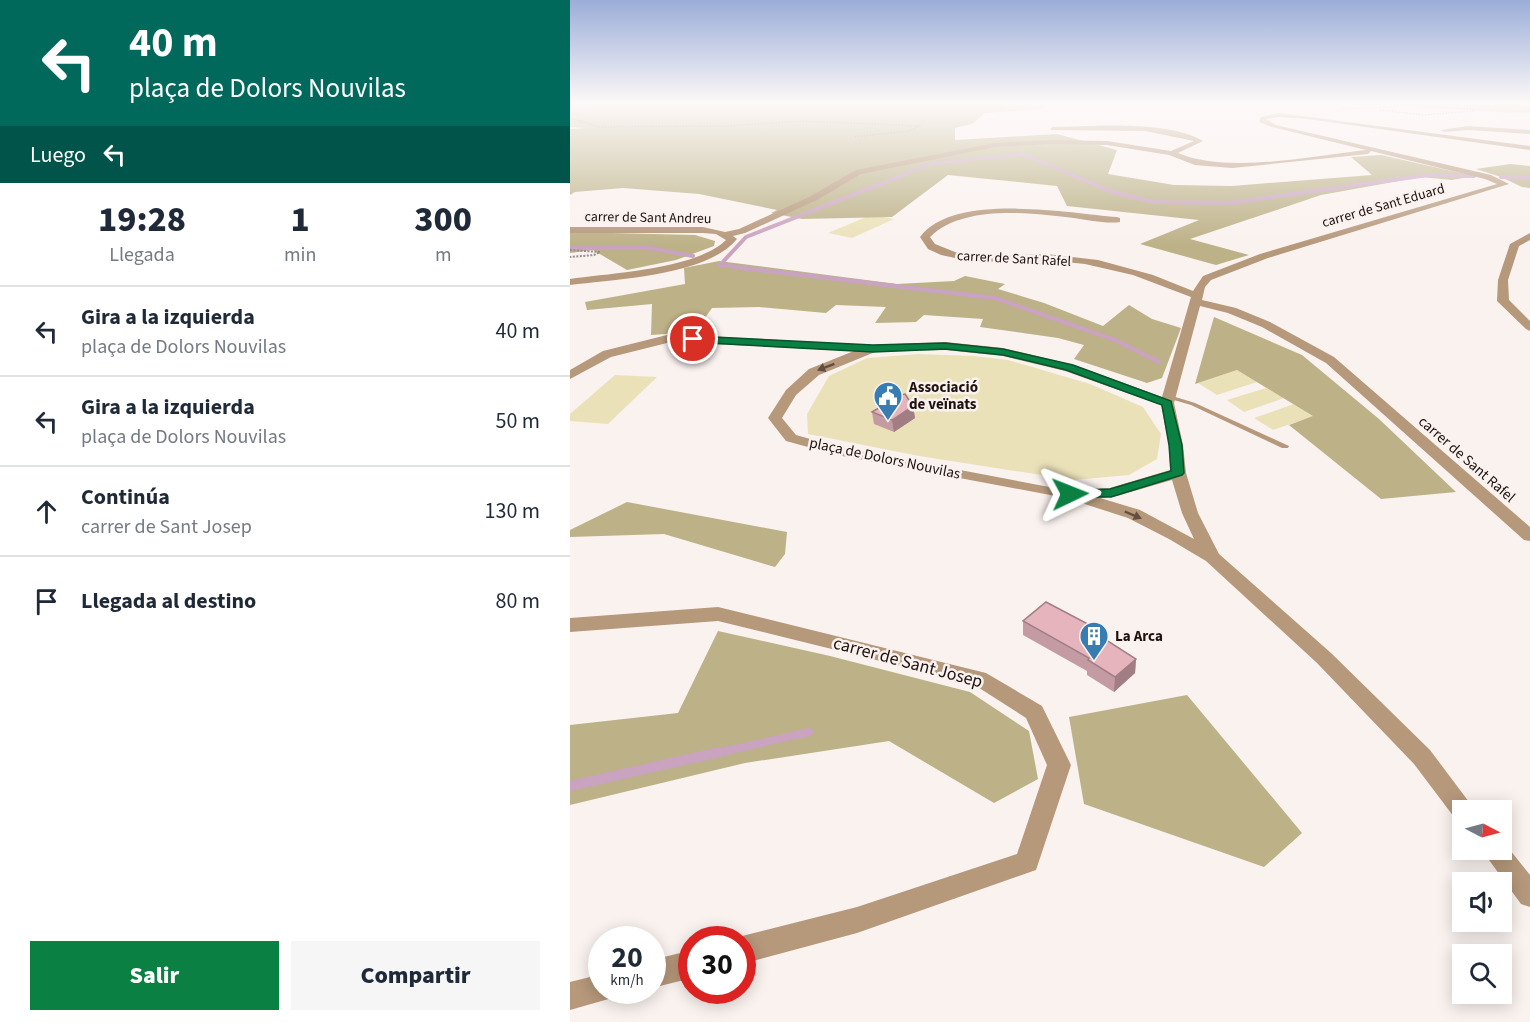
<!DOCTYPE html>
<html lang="es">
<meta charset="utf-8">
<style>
body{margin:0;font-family:"Source Sans 3",sans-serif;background:#f6f6f7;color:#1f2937;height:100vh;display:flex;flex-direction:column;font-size:22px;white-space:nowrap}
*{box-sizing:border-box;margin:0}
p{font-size:20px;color:#747a83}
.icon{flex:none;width:33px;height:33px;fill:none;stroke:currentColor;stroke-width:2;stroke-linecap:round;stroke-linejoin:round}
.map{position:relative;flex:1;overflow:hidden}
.details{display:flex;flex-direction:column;background:#fff;width:570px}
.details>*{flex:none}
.banner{background:#00695c;color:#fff;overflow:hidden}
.needle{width:39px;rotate:96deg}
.fabs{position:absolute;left:882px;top:800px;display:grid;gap:12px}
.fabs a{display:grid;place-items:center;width:60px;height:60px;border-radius:0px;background:#fff;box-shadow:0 3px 15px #0003;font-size:30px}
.speed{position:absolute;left:18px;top:926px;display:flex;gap:12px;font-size:30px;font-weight:700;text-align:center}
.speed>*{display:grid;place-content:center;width:78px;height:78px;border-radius:50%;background:#fff;box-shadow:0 3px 15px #0003;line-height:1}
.speed small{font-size:15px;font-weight:400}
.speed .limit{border:9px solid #d22;background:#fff;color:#111}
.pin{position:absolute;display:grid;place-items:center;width:51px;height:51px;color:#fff;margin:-26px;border:3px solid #fff;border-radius:50%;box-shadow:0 2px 6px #0007}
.me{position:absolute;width:66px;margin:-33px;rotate:88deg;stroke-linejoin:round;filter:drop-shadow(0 0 4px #0008)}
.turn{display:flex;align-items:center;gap:21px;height:126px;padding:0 30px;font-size:27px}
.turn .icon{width:78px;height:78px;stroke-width:2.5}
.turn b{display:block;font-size:42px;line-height:51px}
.then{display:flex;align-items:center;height:57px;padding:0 30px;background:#0003;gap:12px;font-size:22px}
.eta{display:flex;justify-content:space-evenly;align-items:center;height:102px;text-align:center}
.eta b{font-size:36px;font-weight:800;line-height:42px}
.button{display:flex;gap:12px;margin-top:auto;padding:12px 30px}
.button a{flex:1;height:69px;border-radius:0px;background:#0b8043;color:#fff;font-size:24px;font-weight:800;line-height:69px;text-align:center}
.button a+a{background:#f6f6f7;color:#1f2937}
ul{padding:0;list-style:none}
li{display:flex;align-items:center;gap:18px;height:90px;padding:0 30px;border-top:2px solid #e0e1e3}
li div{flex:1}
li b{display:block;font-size:22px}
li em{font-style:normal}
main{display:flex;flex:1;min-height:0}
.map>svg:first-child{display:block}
.green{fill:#ebe1b9}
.forest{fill:#bcb187}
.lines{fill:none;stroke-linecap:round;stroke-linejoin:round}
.stream-far4{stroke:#c9a3bf;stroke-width:3}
.stream-far3{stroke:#c9a3bf;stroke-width:4}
.stream-far2{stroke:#c9a3bf;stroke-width:4.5}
.stream-far1{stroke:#c9a3bf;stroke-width:8}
.stream{stroke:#c9a3bf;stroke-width:10}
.path-far1{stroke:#978d89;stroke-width:1.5;stroke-dasharray:1.5 1.5;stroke-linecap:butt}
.path{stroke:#978d89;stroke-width:2;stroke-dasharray:2 1.5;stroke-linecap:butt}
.lane{fill:#b6987b;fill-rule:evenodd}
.street{fill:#b6987b;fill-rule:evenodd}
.wall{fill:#c59ba3}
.shaded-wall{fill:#a07e84}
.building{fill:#e5b4bd;stroke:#a07e84;stroke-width:1.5}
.oneway{fill:#634e3f}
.route{fill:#0b8043;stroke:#07532c;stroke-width:1.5}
.labels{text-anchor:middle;stroke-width:5;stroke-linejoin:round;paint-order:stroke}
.far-street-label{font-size:14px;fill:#1f120e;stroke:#faf2ef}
.poi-label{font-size:15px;font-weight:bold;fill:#1f120e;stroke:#faf2ef;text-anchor:start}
.street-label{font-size:15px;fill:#1f120e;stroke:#faf2ef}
.near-street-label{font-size:18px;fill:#1f120e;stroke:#faf2ef}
</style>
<main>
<section class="details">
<div class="banner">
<div class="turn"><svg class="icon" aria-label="left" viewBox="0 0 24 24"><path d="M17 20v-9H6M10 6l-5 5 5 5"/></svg><div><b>40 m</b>plaça de Dolors Nouvilas</div></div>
<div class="then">Luego<svg class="icon" aria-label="left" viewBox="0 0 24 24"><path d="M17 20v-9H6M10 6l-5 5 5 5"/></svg></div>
</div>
<div class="eta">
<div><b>19:28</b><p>Llegada</p></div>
<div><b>1</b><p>min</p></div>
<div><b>300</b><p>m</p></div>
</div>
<ul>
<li><svg class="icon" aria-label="left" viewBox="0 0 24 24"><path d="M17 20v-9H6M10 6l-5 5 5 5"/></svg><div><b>Gira a la izquierda</b><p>plaça de Dolors Nouvilas</p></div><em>40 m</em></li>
<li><svg class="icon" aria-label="left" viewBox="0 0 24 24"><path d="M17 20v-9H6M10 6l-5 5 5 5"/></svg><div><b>Gira a la izquierda</b><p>plaça de Dolors Nouvilas</p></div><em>50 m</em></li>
<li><svg class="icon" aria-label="ahead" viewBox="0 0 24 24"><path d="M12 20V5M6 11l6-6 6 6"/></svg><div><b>Continúa</b><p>carrer de Sant Josep</p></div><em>130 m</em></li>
<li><svg class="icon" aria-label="arrive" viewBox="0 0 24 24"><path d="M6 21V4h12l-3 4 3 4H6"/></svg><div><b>Llegada al destino</b></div><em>80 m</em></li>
</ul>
<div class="button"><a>Salir</a><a>Compartir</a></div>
</section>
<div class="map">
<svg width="960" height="1022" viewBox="0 0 960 1022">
<rect width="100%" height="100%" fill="#faf2ef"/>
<g class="green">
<polygon points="301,215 324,219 282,238 258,233"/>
<polygon points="349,354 404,356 438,360 520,384 573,407 591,434 587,459 559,475 503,480 349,456 238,434 237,414 259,376 297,358"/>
<polygon points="667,370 687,382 647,395 628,383"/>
<polygon points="45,375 87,377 38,424 0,421 0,414"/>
<polygon points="696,388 714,398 674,412 657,400"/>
<polygon points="724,404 744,416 703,430 684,418"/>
</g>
<g class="forest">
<polygon points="27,103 478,103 471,109 415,113 402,124 385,128 385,140 487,134 547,150 538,174 604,185 662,186 802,175 781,157 811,155 904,176 882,180 851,177 751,195 620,239 679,255 646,265 570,244 629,220 497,206 487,186 378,175 322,217 232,219 201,213 207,210 129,194 53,188 5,192 0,195 0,129 17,128 0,127 0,108"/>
<polygon points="775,103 960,103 960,113"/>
<polygon points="940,164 960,166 960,188 952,187 931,177 906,169"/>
<polygon points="0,232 125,235 145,241 144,246 106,260 57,270 23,250 0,253"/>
<polygon points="149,261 327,284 384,281 395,276 435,284 428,289 474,303 533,326 559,305 582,319 611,328 592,378 577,383 504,359 514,345 488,338 410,327 413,319 354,315 346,322 305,323 316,307 266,305 256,313 189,307 142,308 125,332 81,335 82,304 17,310 15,302 115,284 114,268"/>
<polygon points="644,317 732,355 809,419 886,492 811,499 719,425 743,416 667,370 625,384"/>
<polygon points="57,502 217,532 215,554 205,567 94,534 0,537 0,530"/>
<polygon points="148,631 260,656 400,692 459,731 468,779 424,803 319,741 175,763 0,805 0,725 108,713"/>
<polygon points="617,695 732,833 694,867 514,804 499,717"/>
</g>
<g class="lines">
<g class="stream-far4">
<polyline points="0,106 41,103"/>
<polyline points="332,175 360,164 452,154 503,175"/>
<polyline points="856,175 868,175"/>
</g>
<g class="stream-far3">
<polyline points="499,174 543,192 584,202 660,203 858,175 904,176"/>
<polyline points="931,177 960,178"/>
<polyline points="0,248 79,248 123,256"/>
<polyline points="150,265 176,237 336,174"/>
<polyline points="150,265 176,268"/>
</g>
<polyline class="stream-far2" points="164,267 425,298 545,340 589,362"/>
<polyline class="stream-far1" points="143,754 239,732"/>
<polyline class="stream" points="0,786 150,752"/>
<g class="path-far1">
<polyline points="0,106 11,103"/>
<polyline points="773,109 838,106 937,112 960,111"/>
<polyline points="810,110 854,115 904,111"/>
<polyline points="0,118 30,127 158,126 232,121 350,126 339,131 283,137"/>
</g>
<polyline class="path" points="0,250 30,252 24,255 0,257"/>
<polygon class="lane" points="599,395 625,403 719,446 718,448 712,448 621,405 597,398 596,397"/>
<g class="street">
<path d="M709,113L960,146V150L738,119L709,117L696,119L706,125L921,175L939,184L698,258L641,280L635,287L632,300L666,308L700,322L764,357L960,527V541L954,540L756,363L692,327L658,313L630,306L604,403L613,445L616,473L628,513L649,554L761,653L860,750L905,810H892V820L884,817L844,764L747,663L636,561L599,539L558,518L496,498L267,455L216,441L198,418L216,390L239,369L284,351L101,342L41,357L0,379V370L33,351L101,334L300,345L375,342L433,348L504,365L592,397L621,297L563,275L515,264L476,260L429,262L390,259L371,255L358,249L350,237C384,192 498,213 547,217L550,218V222C536,224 519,220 504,218C462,213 393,204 360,237L365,244L390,254L429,256L476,254L528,260L583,275L623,291L633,276L690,254L927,184L915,179L801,151L798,154L662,168L625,165L599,155L537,145L480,144L425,147L291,174L247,200L175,233L163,236L167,239C137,276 46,279 0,285V279C41,273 127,269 156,240L146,234L133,233H0V227H133L155,232L169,229L241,196L286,170L425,143L480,140L537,141L601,151L624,141L575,131L480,130L482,127C522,126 599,120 633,141L608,153C657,174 742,156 796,150L702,127L689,122L691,117ZM375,350L433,356L495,371L591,405L599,445L600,470L540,488L518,489L511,493L269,447L226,435L212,418L226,395L249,375L305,352ZM602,480L612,513L624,539L570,510L530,498L547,496Z"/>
<polygon points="898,126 960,130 960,134 898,130 874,132 871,130"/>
<polygon points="960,233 960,240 949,246 938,280 939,300 960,321 960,331 956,329 927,301 928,280 940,244"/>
<polygon points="148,607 416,673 472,706 501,765 466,870 287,933 172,964 172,939 165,939 172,936 287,907 447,854 477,765 456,718 403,684 148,621 0,632 0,618"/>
<polygon points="932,840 960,875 960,907 951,904 911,849 932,849"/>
<polygon points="122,950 122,978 82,988 82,960"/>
<polygon points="32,974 32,990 46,990 42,998 0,1010 0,982"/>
</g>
</g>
<g class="wall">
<polygon points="313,399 343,406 345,418 324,432 304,424 302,412 314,405"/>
<polygon points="453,621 535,633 535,640 566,659 565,673 544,692 517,675 517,671 453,635"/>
</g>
<g class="shaded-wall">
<polygon points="343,406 345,418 324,432 322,420"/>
<polygon points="566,659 565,673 544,692 545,677"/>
</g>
<g class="building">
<polygon points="335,394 343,406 322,420 302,412 316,404 313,399"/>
<polygon points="476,602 535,633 533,638 566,659 545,677 518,660 519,658 453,621"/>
</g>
<defs><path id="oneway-solid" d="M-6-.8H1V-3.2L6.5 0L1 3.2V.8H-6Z" transform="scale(1.5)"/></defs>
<g class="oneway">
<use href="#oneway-solid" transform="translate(256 367) rotate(159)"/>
<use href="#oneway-solid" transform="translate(563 515) rotate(23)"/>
</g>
<linearGradient id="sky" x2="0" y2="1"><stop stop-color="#9badd8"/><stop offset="0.42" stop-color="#fdf9f8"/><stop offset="1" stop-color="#fdf9f8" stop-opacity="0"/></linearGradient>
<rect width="960" height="246" fill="url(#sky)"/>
<polygon class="route" points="123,336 303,345 375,343 433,349 503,365 601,401 612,445 614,473 612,475 541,497 495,497 493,494 495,491 540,489 601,471 599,445 592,405 496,370 433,355 375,349 303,352 119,342 118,339"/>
<defs>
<g id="civic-pin" transform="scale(1.5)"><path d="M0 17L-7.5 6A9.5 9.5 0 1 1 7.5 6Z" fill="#377db2" stroke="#faf2ef"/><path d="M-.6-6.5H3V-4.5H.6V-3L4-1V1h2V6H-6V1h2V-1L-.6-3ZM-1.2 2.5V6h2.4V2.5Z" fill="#fff"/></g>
<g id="building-pin" transform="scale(1.5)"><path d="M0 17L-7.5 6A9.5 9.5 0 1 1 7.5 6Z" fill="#377db2" stroke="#faf2ef"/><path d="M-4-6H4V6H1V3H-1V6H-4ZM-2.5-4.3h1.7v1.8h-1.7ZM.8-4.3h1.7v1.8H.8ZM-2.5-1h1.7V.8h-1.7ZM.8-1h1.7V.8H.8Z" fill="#fff"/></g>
</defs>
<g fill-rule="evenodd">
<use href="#civic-pin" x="318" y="396"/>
<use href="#building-pin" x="524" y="636"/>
</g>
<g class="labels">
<g class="far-street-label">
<text transform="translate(813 205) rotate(-16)" y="5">carrer de Sant Eduard</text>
<text transform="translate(78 217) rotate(1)" y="5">carrer de Sant Andreu</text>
<text transform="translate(444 258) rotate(3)" y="5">carrer de Sant Rafel</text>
</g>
<g class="poi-label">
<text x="339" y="392">Associació<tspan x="339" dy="17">de veïnats</tspan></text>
<text x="545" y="641">La Arca</text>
</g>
<g class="street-label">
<text transform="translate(315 458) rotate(12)" y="5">plaça de Dolors Nouvilas</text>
<text transform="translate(897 459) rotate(41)" y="5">carrer de Sant Rafel</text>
</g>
<g class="near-street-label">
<text transform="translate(338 662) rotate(15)" y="6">carrer de Sant Josep</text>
</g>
</g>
</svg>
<div class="fabs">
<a><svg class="needle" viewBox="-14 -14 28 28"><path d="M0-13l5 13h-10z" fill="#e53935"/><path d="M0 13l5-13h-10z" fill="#747a83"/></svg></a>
<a><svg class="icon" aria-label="sound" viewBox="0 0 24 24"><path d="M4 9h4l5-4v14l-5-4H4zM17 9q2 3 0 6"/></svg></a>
<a><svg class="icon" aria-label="search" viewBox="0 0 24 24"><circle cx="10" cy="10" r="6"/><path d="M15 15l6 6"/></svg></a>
</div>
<div class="speed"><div>20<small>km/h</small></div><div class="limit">30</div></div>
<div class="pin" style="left:123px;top:339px;background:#d93025"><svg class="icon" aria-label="arrive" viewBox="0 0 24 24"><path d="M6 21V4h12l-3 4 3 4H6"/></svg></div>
<svg class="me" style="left:500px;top:494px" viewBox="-20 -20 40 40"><path d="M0-17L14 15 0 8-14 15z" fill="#0b8043" stroke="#fff" stroke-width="4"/></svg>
</div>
</main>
